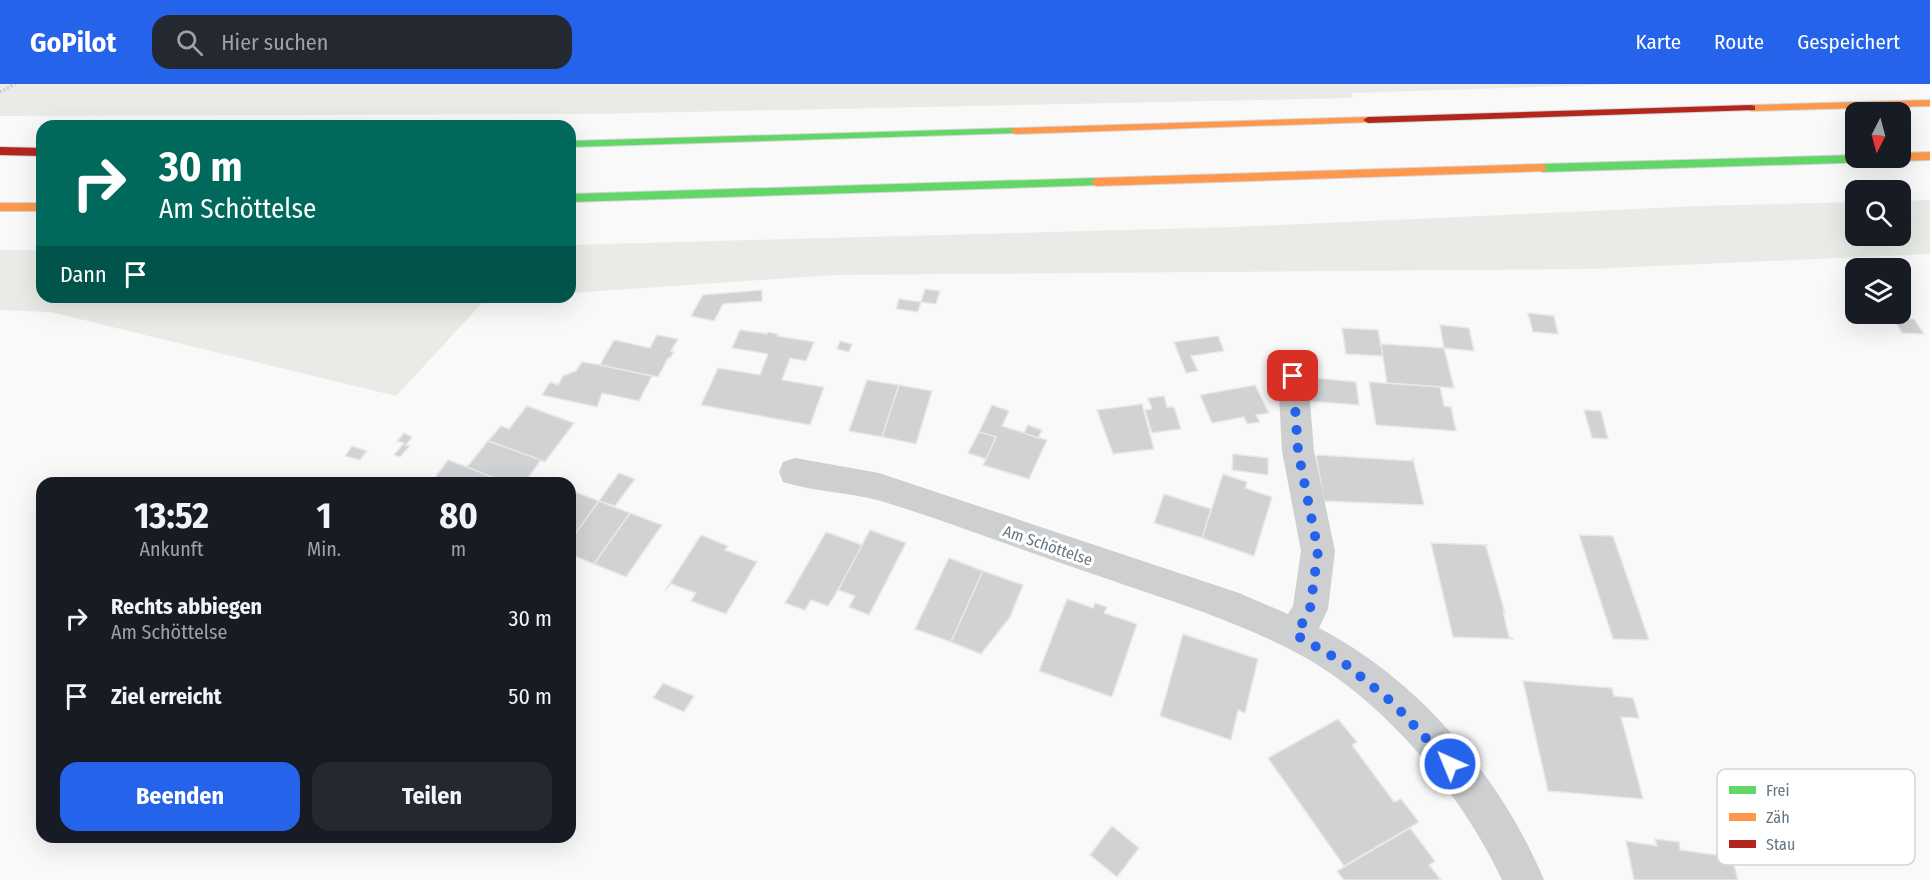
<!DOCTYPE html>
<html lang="de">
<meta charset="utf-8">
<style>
body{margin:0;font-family:"Fira Sans Condensed",sans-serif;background:#242831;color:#f1f3f6;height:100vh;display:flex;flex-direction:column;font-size:22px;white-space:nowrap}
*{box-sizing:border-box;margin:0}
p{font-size:20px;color:#9ea1a6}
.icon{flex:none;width:33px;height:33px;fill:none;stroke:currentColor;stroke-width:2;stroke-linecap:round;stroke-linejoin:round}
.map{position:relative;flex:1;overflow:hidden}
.panel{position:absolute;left:36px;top:393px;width:540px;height:366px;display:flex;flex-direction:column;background:#171b24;border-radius:18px;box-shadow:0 6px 24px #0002}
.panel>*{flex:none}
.banner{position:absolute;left:36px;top:36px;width:540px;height:183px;border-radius:18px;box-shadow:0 6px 24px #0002;background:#00695c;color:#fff;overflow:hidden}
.needle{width:39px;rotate:186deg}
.fabs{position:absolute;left:1845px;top:18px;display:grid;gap:12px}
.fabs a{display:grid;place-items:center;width:66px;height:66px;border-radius:12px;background:#171b24;box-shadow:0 6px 24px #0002;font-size:30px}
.pin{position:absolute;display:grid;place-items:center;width:51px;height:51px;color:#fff;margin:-26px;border-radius:12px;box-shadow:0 3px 9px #0006}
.me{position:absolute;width:66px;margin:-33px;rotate:316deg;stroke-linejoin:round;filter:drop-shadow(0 0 4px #0008)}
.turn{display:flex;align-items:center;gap:21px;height:126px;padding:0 24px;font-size:27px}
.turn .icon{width:78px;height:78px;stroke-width:2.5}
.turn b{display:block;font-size:42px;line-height:51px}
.then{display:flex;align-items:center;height:57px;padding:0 24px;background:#0003;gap:12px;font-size:22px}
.eta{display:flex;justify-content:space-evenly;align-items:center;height:102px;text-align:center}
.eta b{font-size:36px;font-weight:700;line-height:42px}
.button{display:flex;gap:12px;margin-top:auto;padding:12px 24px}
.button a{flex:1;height:69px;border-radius:18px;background:#2563eb;color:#fff;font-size:24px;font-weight:700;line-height:69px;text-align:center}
.button a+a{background:#242831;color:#f1f3f6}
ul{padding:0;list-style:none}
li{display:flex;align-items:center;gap:18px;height:78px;padding:0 24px}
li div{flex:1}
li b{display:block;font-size:22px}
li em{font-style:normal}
header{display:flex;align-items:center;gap:36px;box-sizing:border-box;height:84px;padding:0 30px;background:#2563eb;color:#fff}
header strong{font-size:28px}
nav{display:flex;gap:33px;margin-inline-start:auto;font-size:21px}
.search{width:420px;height:54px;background:#242831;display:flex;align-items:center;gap:15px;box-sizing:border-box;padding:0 21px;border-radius:18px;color:#9ea1a6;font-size:22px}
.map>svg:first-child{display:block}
.green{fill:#e8ebe6}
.building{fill:#d0d2d3;stroke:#e8e8e8;stroke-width:1.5}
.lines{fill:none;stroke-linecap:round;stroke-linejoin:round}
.fast-casing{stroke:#d5d6d6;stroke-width:2}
.slow-casing{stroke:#d5d6d6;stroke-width:2}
.jam-casing{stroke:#d5d6d6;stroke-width:2}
.path{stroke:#cbcccd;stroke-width:3;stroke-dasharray:2 2;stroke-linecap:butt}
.street{fill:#cecfd0;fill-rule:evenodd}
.fast{fill:#63d668;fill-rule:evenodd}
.slow{fill:#ff974d;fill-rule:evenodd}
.jam{fill:#b3261e;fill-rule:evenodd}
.route{stroke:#2563eb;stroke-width:10;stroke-dasharray:0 18}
.labels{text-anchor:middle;stroke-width:6;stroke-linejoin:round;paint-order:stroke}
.street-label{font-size:16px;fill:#657683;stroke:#fff}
.key{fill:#fff;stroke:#d1d6da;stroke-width:1.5}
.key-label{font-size:16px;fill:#657683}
</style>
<header>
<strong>GoPilot</strong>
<div class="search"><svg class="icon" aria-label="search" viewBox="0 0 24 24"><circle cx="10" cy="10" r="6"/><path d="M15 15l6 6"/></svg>Hier suchen</div>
<nav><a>Karte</a><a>Route</a><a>Gespeichert</a></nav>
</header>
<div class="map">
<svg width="1930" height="796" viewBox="0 0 1930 796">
<rect width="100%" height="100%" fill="#f9f9f9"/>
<g class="green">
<polygon points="0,0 1624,0 1352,9 1353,14 590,30 0,32"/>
<polygon points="1930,116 1930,170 1589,185 834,191 570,209 570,161 1236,143 1701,122 1855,118 1856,152 1900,152 1901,117"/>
<polygon points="0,166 42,166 42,213 516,213 486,215 396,312 51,228 0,226"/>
</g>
<g class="building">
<polygon points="925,205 940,207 936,220 921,218"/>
<polygon points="762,206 762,217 723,220 714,237 691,232 703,211"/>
<polygon points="899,215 921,218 918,228 896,225"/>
<polygon points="1528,229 1554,232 1558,250 1533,248"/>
<polygon points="1893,234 1914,235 1924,250 1902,249"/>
<polygon points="1440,241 1469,244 1474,267 1444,264"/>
<polygon points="1342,244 1378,246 1383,272 1346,270"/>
<polygon points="740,246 767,250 768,248 778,250 777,252 814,258 806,277 790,274 782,296 824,303 810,341 701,321 718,284 760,291 768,270 732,264"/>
<polygon points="657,251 678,255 671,267 674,268 670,274 668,274 658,293 600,281 614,256 650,264"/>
<polygon points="1218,252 1224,267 1191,272 1198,287 1186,289 1174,258"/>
<polygon points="840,257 852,260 849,268 837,265"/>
<polygon points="1381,260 1444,264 1454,304 1387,299"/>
<polygon points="582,278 600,281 652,292 639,317 602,309 597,323 542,311 550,298 558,301 563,292 576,287"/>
<polygon points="1305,293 1356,298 1359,321 1307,317"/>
<polygon points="867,296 899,301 882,353 849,347"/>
<polygon points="1369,298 1440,303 1444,322 1451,323 1456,347 1376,341"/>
<polygon points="899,301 932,307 916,360 882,353"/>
<polygon points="1255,301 1269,329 1256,331 1260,338 1247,340 1244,333 1212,339 1200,311"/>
<polygon points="1164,312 1167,323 1174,323 1181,345 1152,349 1145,326 1152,325 1148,314"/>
<polygon points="1142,320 1154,365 1113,370 1097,326"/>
<polygon points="992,321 1009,327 1002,342 1047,356 1029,395 983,381 996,353 979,348"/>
<polygon points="527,322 574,339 545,378 488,357 501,342 509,345"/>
<polygon points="1584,326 1601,327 1608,355 1592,354"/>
<polygon points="1028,341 1042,346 1038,354 1024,349"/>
<polygon points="979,348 996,353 986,375 968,369"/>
<polygon points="404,349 412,353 406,361 410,362 400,373 394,371 404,359 397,357"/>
<polygon points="488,357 541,376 524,399 507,399 467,383"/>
<polygon points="352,362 367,367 360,376 345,372"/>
<polygon points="1233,370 1268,374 1268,391 1232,386"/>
<polygon points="1318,371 1412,377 1413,375 1424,421 1324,417 1316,372"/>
<polygon points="448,376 467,383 507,399 431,399"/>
<polygon points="619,389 635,395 615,422 599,417"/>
<polygon points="1223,390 1247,398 1245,404 1272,413 1254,472 1202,454"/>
<polygon points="570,406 599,417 570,457"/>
<polygon points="1164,410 1211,425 1202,454 1154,439"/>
<polygon points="599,417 630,429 594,480 570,470 570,457"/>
<polygon points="630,429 662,441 626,493 594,480"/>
<polygon points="870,446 906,459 869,531 849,523 855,512 838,506"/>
<polygon points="826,448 862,461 838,506 828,522 811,516 805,526 785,519"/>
<polygon points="701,451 728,462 725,466 757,478 726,530 691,517 696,509 671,500 665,507"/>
<polygon points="1579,451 1613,452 1649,556 1613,555"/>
<polygon points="1431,459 1488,461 1486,462 1505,529 1503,528 1509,553 1514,555 1453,553"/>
<polygon points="949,474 983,487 951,558 915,545"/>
<polygon points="983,487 1023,501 1010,533 981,570 951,558"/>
<polygon points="1067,515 1093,524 1095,519 1107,523 1104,529 1137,540 1112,613 1039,587"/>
<polygon points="1183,550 1258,575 1245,629 1238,626 1231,656 1160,632"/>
<polygon points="1523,597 1612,604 1614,612 1633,614 1639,634 1621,633 1643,715 1548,707"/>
<polygon points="663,599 694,612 684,628 653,614"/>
<polygon points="1338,635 1357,658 1352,661 1394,718 1401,715 1419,738 1344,782 1268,674"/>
<polygon points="1112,742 1139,764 1117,793 1090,771"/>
<polygon points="1410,744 1435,777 1429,781 1441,796 1344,796 1337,787"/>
<polygon points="1655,755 1679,758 1680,766 1723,772 1724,776 1733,777 1738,796 1634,796 1626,757 1657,762"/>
</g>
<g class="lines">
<g class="fast-casing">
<g id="fast">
<polygon points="1015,44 1019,45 1019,49 570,63 570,57"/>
<polygon points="1856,71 1856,74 1881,74 1876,78 1542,88 1537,84 1542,80"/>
<polygon points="1096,94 1101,98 1100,101 570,118 570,110"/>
</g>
</g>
<g class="slow-casing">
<g id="slow">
<polygon points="1930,16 1930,22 1751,27 1746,24 1751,21"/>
<polygon points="1368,33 1372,34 1372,38 1015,50 1010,47 1015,44"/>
<polygon points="1930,68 1930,76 1900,77 1895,74 1900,74 1900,69"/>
<polygon points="1542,80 1546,81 1546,87 1096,102 1091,98 1096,94"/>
<rect x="0" y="119" width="42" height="8"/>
</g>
</g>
<g class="jam-casing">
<g id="jam">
<polygon points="1751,21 1755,22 1755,26 1368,39 1363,36 1368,33"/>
<polygon points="0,63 42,64 42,72 0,71"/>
</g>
</g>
<polyline class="path" points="0,8 15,0"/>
<path class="street" d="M1293,281L1304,285L1308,293L1314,367L1335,467L1328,525L1319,544C1418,595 1501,693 1544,796H1502C1463,712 1387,620 1306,574C1238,536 1161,514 1087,488C1018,465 950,438 881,417C849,408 815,408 783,398L779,388L783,378L795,374L879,389L1239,509L1288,530L1293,522L1301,467L1282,367L1278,293L1282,285Z"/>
<use href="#fast" class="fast"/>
<use href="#slow" class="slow"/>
<use href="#jam" class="jam"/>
</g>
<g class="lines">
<polyline class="route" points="1293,292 1298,367 1318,467 1310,525 1296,551 1344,579 1393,619 1450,680"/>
</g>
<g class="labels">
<g class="street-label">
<text transform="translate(1048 461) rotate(19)" y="6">Am Schöttelse</text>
</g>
</g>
<rect x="1717" y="685" width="198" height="96" rx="9" class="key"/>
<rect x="1729" y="702" width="27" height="8" fill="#63d668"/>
<rect x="1729" y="729" width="27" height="8" fill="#ff974d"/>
<rect x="1729" y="756" width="27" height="8" fill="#b3261e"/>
<g class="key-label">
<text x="1766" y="712">Frei</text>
<text x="1766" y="739">Zäh</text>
<text x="1766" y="766">Stau</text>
</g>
</svg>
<div class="fabs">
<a><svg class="needle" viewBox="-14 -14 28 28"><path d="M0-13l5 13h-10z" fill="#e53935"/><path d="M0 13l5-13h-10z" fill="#9ea1a6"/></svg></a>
<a><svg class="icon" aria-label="search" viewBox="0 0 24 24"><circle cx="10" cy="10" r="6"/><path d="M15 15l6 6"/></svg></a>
<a><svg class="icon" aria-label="layers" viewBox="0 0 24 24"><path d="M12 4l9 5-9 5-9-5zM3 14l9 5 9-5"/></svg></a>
</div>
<div class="pin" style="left:1293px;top:292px;background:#d93025"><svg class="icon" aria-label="arrive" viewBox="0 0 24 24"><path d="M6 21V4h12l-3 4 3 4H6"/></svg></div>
<svg class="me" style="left:1450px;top:680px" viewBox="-20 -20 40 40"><circle r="17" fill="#2563eb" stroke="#fff" stroke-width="3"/><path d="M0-11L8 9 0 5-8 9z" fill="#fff"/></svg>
<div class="banner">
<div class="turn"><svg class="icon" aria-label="right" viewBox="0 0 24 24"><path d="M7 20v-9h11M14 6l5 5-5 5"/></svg><div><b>30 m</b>Am Schöttelse</div></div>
<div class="then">Dann<svg class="icon" aria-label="arrive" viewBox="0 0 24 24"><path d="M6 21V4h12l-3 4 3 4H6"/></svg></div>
</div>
<section class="panel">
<div class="eta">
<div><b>13:52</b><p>Ankunft</p></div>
<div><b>1</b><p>Min.</p></div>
<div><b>80</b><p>m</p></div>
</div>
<ul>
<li><svg class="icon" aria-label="right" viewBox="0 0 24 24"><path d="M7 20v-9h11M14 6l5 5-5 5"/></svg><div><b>Rechts abbiegen</b><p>Am Schöttelse</p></div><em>30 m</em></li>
<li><svg class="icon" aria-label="arrive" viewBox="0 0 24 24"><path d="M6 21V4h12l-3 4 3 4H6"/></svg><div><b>Ziel erreicht</b></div><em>50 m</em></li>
</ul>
<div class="button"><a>Beenden</a><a>Teilen</a></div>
</section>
</div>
